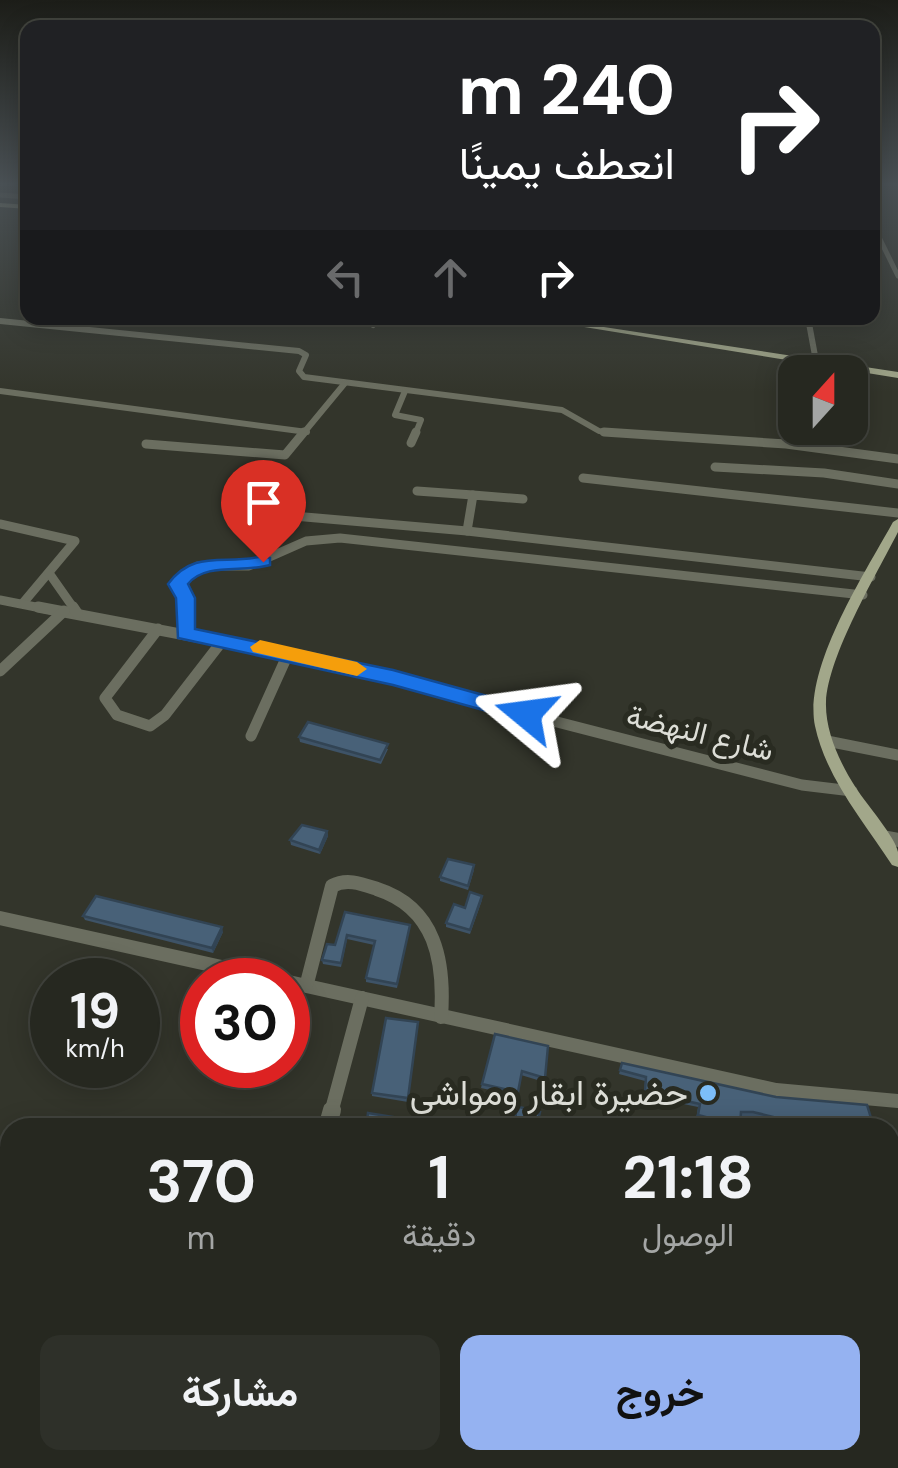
<!DOCTYPE html>
<html lang="ar">
<meta charset="utf-8">
<style>
body{margin:0;font-family:"DM Sans",Vazirmatn,sans-serif;background:#2e3029;color:#f1f3f6;direction:rtl;height:100vh;display:flex;flex-direction:column;font-size:38px;white-space:nowrap}
*{box-sizing:border-box;margin:0}
p{font-size:32px;color:#a4a6a5}
.icon{flex:none;width:55px;height:55px;fill:none;stroke:currentColor;stroke-width:2;stroke-linecap:round;stroke-linejoin:round}
.map{position:relative;flex:1;overflow:hidden;direction:ltr}
.sheet{position:absolute;left:0px;top:1118px;width:900px;height:352px;display:flex;flex-direction:column;background:#262820;border-radius:30px 30px 0 0;box-shadow:0 5px 25px #0003,0 0 0 2px #42443e;direction:rtl}
.sheet>*{flex:none}
.guide{position:absolute;left:20px;top:20px;width:860px;height:305px;border-radius:20px;box-shadow:0 5px 25px #0003,0 0 0 2px #42443e;direction:rtl;background:#202124;color:#fff;overflow:hidden}
.needle{width:65px;rotate:21deg}
.fabs{position:absolute;left:778px;top:355px;display:grid;gap:20px}
.fabs a{display:grid;place-items:center;width:90px;height:90px;border-radius:20px;background:#262820;box-shadow:0 5px 25px #0003,0 0 0 2px #42443e;font-size:50px}
.speed{position:absolute;left:30px;top:958px;display:flex;gap:20px;font-size:50px;font-weight:700;text-align:center}
.speed>*{display:grid;place-content:center;width:130px;height:130px;border-radius:50%;background:#262820;box-shadow:0 5px 25px #0003,0 0 0 2px #42443e;line-height:1}
.speed small{font-size:25px;font-weight:400}
.speed .limit{border:15px solid #d22;background:#fff;color:#111}
.pin{position:absolute;display:grid;place-items:center;width:85px;height:85px;color:#fff;margin:-102px -42px;border-radius:50% 50% 50% 0;rotate:-45deg;box-shadow:0 0 10px #0007}
.pin .icon{rotate:45deg}
.me{position:absolute;width:110px;margin:-55px;rotate:286deg;stroke-linejoin:round;filter:drop-shadow(0 0 8px #0008)}
.turn{display:flex;align-items:center;gap:35px;height:210px;padding:0 40px;font-size:45px}
.turn .icon{width:130px;height:130px;stroke-width:2.5}
.turn b{display:block;font-size:70px;line-height:85px}
.lanes{display:flex;align-items:center;height:95px;padding:0 40px;background:#0003;justify-content:center;gap:50px;direction:ltr}
.lanes .off{opacity:.35}
.eta{display:flex;justify-content:space-evenly;align-items:center;height:170px;text-align:center}
.eta b{font-size:60px;font-weight:700;line-height:70px}
.action{display:flex;gap:20px;margin-top:auto;padding:20px 40px}
.action a{flex:1;height:115px;border-radius:20px;background:#95b2f1;color:#111;font-size:40px;font-weight:700;line-height:115px;text-align:center}
.action a+a{background:#2e3029;color:#f1f3f6}
.map>svg:first-child{display:block}
.green{fill:#4b4f31}
.lines{fill:none;stroke-linecap:round;stroke-linejoin:round}
.minor-far5{stroke:#6b6e60;stroke-width:5}
.minor-far4{stroke:#6b6e60;stroke-width:6}
.minor-far3{stroke:#6b6e60;stroke-width:9}
.minor-far2{stroke:#6b6e60;stroke-width:11}
.minor-far1{stroke:#6b6e60;stroke-width:14}
.minor{stroke:#6b6e60;stroke-width:18}
.major{fill:#a2a78a;fill-rule:evenodd}
.wall{fill:#3e5367}
.shaded-wall{fill:#324454}
.building{fill:#486178;stroke:#324454;stroke-width:2.5}
.route{fill:#1a73e8;stroke:#114b97;stroke-width:2.5}
.slow{fill:#f59e0b}
.poi-dot{fill:#7cbef9;stroke:#292b21;stroke-width:4}
.labels{text-anchor:middle;stroke-width:10;stroke-linejoin:round;paint-order:stroke}
.street-label{font-size:30px;fill:#ddded7;stroke:#292b21}
.near-poi-label{font-size:35px;fill:#ddded7;stroke:#292b21;text-anchor:end}
</style>
<div class="map">
<svg width="898" height="1468" viewBox="0 0 898 1468">
<rect width="100%" height="100%" fill="#33352b"/>
<polygon class="green" points="0,1231 10,1247 10,1460 147,1460 154,1468 0,1468"/>
<g class="lines">
<g class="minor-far5">
<polyline points="0,195 28,197"/>
<polyline points="872,223 898,276"/>
</g>
<g class="minor-far4">
<polyline points="808,318 816,361"/>
<polyline points="0,321 299,351 306,355 299,371 304,377 562,410 599,431 634,435"/>
<polyline points="373,325 377,318"/>
<polyline points="0,391 307,432"/>
<polyline points="405,391 395,415 421,420 415,435"/>
<polyline points="302,435 345,383"/>
</g>
<g class="minor-far3">
<polyline points="604,432 786,444 898,459"/>
<polyline points="411,443 416,432"/>
<polyline points="146,444 285,455 304,432"/>
<polyline points="715,467 824,473 898,484"/>
<polyline points="583,478 898,513"/>
<polyline points="288,489 277,510 282,515 467,531 871,577"/>
<polyline points="417,491 473,495"/>
<polyline points="0,524 75,541 23,603"/>
<polyline points="467,531 473,495 523,499"/>
<polyline points="49,573 75,610"/>
<polyline points="0,600 51,610"/>
<polyline points="185,610 178,584 198,566 249,566 306,541 340,538 863,595"/>
</g>
<g class="minor-far2">
<polyline points="38,607 312,659 802,785 852,791"/>
<polyline points="73,607 77,613"/>
<polyline points="185,607 185,633"/>
<polyline points="158,629 105,698 117,715 150,726 165,715 223,640"/>
<polyline points="0,671 64,611"/>
<polyline points="251,736 288,654"/>
<polyline points="827,741 898,755"/>
</g>
<g class="minor-far1">
<polyline points="883,837 898,840"/>
<polyline points="0,918 776,1090 898,1101"/>
<path d="M307,983L332,886C347,878 362,884 377,889C436,908 445,962 441,1017"/>
<polyline points="331,1113 362,998"/>
</g>
<g class="minor">
<polyline points="327,1128 332,1110"/>
<polyline points="890,1406 898,1406"/>
<polyline points="707,1460 708,1468"/>
<polyline points="812,1460 813,1468"/>
<polyline points="366,1468 368,1460"/>
<polyline points="520,1468 522,1460"/>
</g>
<g class="major">
<polygon points="0,203 28,205 28,209 0,207"/>
<polygon points="529,318 545,318 898,372 898,378"/>
<path d="M898,519V532C876,575 828,656 826,702C825,732 840,763 856,788C865,802 896,838 898,852C898,857 898,862 898,867L892,865C864,822 826,778 815,726C803,668 865,573 893,522Z"/>
</g>
</g>
<g class="wall">
<polygon points="299,737 388,749 381,764 300,742"/>
<polygon points="327,831 328,836 320,854 291,845 290,840"/>
<polygon points="474,870 468,890 440,881 440,877"/>
<polygon points="482,900 470,934 446,927 446,923 465,908"/>
<polygon points="345,912 410,925 397,988 366,982 366,978 374,945 347,939 341,967 323,964 322,960 335,945"/>
<polygon points="83,916 223,932 213,953 85,920"/>
<polygon points="418,1026 408,1102 372,1096 372,1093"/>
<polygon points="548,1046 544,1082 521,1075 517,1096 481,1088 482,1084"/>
<polygon points="622,1063 874,1128 800,1128 750,1116 741,1116 739,1128 731,1128 696,1119 698,1107 644,1096 645,1081 619,1074"/>
<polygon points="515,1106 540,1112 537,1128 515,1123"/>
</g>
<g class="shaded-wall">
<polygon points="327,831 328,836 320,854 319,850"/>
<polygon points="222,927 223,932 213,953 212,948"/>
</g>
<g class="building">
<polygon points="308,722 388,744 380,760 299,737"/>
<polygon points="302,825 327,831 319,850 290,840"/>
<polygon points="448,859 474,865 468,886 440,877"/>
<polygon points="470,892 482,896 470,930 446,923 454,904 465,908"/>
<polygon points="96,896 222,927 212,948 83,916"/>
<polygon points="345,912 410,925 397,984 366,978 375,941 347,935 341,963 322,960 327,944 335,945"/>
<polygon points="386,1018 418,1022 408,1098 372,1093"/>
<polygon points="495,1034 548,1046 545,1078 522,1071 518,1092 482,1084"/>
<polygon points="622,1063 776,1097 867,1105 874,1128 808,1128 807,1125 753,1112 741,1112 740,1126 698,1115 700,1104 645,1092 646,1077 620,1070"/>
<polygon points="515,1106 540,1112 537,1124 516,1119"/>
<polygon points="368,1113 412,1120 411,1128 366,1128"/>
</g>
<linearGradient id="sky" x2="0" y2="1"><stop stop-color="#1c1d18"/><stop offset="0.47" stop-color="#4a5155"/><stop offset="1" stop-color="#4a5155" stop-opacity="0"/></linearGradient>
<rect width="898" height="392" fill="url(#sky)"/>
<path class="route" d="M263,556L270,558V565C244,573 205,562 188,584L195,598V629L393,670L534,709L538,714L534,720L526,722L393,685L178,638L176,598L168,584C195,548 225,566 263,556Z"/>
<polygon class="slow" points="260,640 357,662 367,669 357,676 253,652 250,647"/>
<circle class="poi-dot" cx="708" cy="1093" r="10"/>
<g class="labels">
<g class="street-label">
<text transform="translate(700 733) rotate(14)" y="10">شارع النهضة</text>
</g>
<g class="near-poi-label">
<text x="688" y="1105">حضيرة ابقار ومواشي</text>
</g>
</g>
</svg>
<div class="fabs">
<a><svg class="needle" viewBox="-14 -14 28 28"><path d="M0-13l5 13h-10z" fill="#e53935"/><path d="M0 13l5-13h-10z" fill="#a4a6a5"/></svg></a>
</div>
<div class="speed"><div>19<small>km/h</small></div><div class="limit">30</div></div>
<div class="pin" style="left:263px;top:562px;background:#d93025"><svg class="icon" aria-label="arrive" viewBox="0 0 24 24"><path d="M6 21V4h12l-3 4 3 4H6"/></svg></div>
<svg class="me" style="left:526px;top:714px" viewBox="-20 -20 40 40"><path d="M0-17L14 15 0 8-14 15z" fill="#1a73e8" stroke="#fff" stroke-width="4"/></svg>
<div class="guide">
<div class="turn"><svg class="icon" aria-label="right" viewBox="0 0 24 24"><path d="M7 20v-9h11M14 6l5 5-5 5"/></svg><div><b>240 m</b>انعطف يمينًا</div></div>
<div class="lanes"><svg class="icon off" aria-label="left" viewBox="0 0 24 24"><path d="M17 20v-9H6M10 6l-5 5 5 5"/></svg><svg class="icon off" aria-label="ahead" viewBox="0 0 24 24"><path d="M12 20V5M6 11l6-6 6 6"/></svg><svg class="icon" aria-label="right" viewBox="0 0 24 24"><path d="M7 20v-9h11M14 6l5 5-5 5"/></svg></div>
</div>
<section class="sheet">
<div class="eta">
<div><b>21:18</b><p>الوصول</p></div>
<div><b>1</b><p>دقيقة</p></div>
<div><b>370</b><p>m</p></div>
</div>
<div class="action"><a>خروج</a><a>مشاركة</a></div>
</section>
</div>
